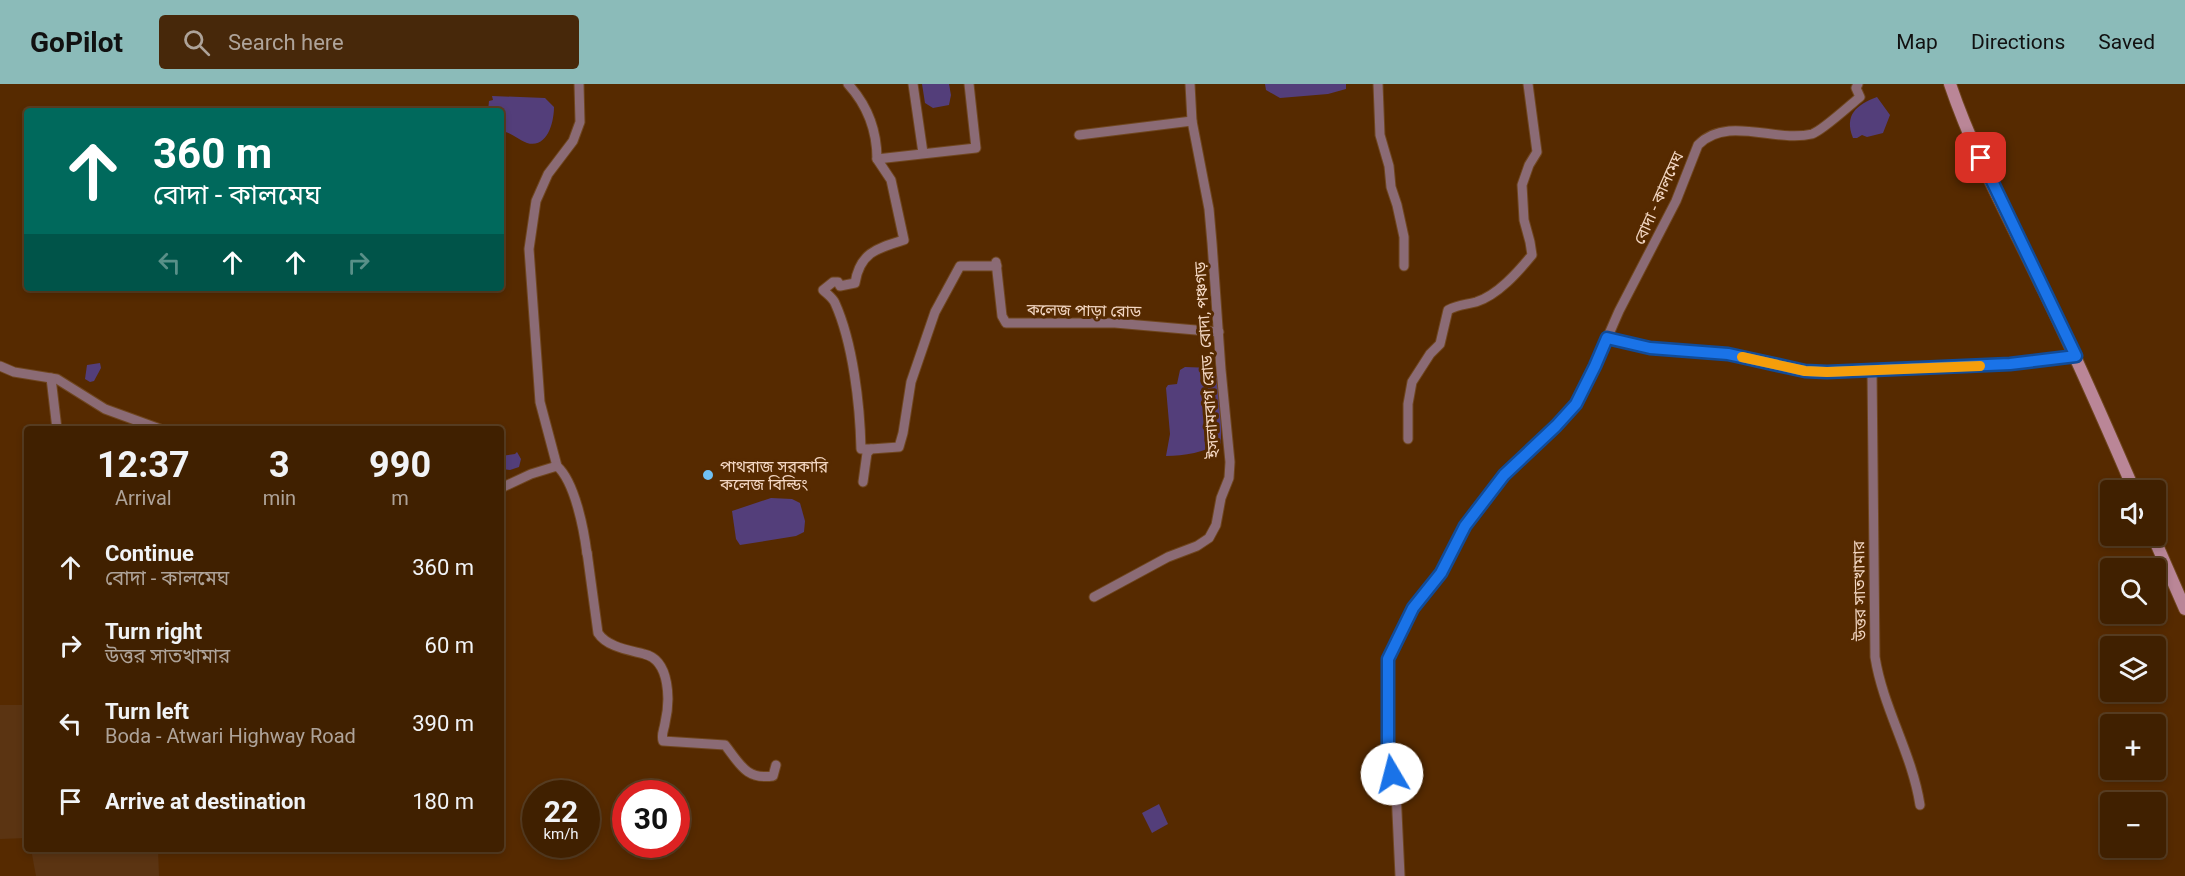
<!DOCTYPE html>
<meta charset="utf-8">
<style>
body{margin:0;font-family:Roboto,"Noto Sans Bengali",sans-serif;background:#47280a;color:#f1f3f6;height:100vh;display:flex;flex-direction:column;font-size:22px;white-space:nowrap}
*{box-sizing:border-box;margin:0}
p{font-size:20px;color:#aea399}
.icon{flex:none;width:33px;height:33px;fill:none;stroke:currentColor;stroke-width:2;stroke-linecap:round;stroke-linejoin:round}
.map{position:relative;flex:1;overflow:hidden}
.drawer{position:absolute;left:24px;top:342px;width:480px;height:426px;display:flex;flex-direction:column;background:#402000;border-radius:6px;box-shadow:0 3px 9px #0003,0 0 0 2px #593e22}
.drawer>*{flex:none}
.top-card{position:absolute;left:24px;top:24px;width:480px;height:183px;border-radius:6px;box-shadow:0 3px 9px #0003,0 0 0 2px #593e22;background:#00695c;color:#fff;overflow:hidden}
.controls{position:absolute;left:2100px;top:396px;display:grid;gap:12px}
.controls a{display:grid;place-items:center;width:66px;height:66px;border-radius:6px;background:#402000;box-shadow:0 3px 9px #0003,0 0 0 2px #593e22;font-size:30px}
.speed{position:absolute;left:522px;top:696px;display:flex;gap:12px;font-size:30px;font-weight:700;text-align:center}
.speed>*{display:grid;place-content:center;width:78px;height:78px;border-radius:50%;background:#402000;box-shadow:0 3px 9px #0003,0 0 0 2px #593e22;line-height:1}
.speed small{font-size:15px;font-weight:400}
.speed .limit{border:9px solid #d22;background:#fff;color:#111}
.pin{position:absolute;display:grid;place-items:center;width:51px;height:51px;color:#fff;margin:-26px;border-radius:12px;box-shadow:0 3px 9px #0006}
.me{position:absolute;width:66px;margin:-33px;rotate:352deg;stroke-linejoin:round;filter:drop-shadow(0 0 4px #0008)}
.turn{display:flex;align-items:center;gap:21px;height:126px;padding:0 30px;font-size:27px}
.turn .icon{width:78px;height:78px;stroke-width:2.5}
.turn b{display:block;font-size:42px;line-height:51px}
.lanes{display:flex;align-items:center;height:57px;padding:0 30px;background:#0003;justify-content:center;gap:30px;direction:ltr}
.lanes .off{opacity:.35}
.eta{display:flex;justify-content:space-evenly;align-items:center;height:102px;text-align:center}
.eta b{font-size:36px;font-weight:700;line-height:42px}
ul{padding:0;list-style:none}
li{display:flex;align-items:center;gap:18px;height:78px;padding:0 30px}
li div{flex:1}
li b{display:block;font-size:22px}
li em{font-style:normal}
header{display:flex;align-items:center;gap:36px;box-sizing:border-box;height:84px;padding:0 30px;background:#8bbbb9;color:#111}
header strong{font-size:28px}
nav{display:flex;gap:33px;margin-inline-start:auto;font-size:21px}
.search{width:420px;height:54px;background:#47280a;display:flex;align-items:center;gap:15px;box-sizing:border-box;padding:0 21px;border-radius:6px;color:#aea399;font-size:22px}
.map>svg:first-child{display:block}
.built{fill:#5b3412}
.water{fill:#533e7a}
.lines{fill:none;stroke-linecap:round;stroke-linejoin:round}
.minor-casing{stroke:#6f461f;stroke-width:11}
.secondary-casing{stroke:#6f461f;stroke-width:14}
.minor{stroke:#8b6b75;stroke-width:9}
.secondary{stroke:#ba8697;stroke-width:12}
.route-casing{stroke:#114b97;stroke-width:15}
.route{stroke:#1a73e8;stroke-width:10}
.slow{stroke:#f59e0b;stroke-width:10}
.poi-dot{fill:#70c1f4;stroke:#562a00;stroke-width:2}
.labels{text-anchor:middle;stroke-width:6;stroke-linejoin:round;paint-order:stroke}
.street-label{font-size:16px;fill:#f3d7c3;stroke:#562a00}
.poi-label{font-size:16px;fill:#f3d7c3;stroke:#562a00;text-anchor:start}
</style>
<header>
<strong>GoPilot</strong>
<div class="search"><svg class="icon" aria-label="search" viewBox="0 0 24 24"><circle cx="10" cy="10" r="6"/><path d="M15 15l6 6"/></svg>Search here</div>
<nav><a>Map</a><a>Directions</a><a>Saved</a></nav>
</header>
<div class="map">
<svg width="2185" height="792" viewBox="0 0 2185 792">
<rect width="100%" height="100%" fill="#562a00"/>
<g class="built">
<polygon points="0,621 27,621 27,754 0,755"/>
<polygon points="31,765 158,765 159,792 36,792"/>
</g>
<g class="water">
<polygon points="922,0 949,0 951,11 949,21 933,24 925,19"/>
<polygon points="1265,0 1346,0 1346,5 1328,10 1280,14 1266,6"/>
<path d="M492,12L545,14L554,23C554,37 548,65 527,59C518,56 511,48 501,47V27H488L489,17L493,16Z"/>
<path d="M1877,13L1890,31L1883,49L1867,53L1862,51L1857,54H1853C1844,31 1856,21 1877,13Z"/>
<polygon points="100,279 101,284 94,297 90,298 85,295 87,281"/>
<path d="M1185,283L1213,284C1224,304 1221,336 1221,359C1205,368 1184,372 1166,372L1170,350L1166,304L1168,301L1177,300L1180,286Z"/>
<polygon points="517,368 521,375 519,383 510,386 502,385 501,372 515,370"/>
<polygon points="771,414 792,415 800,419 805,437 804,448 796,452 740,461 736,455 732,427"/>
<polygon points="1159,720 1168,740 1152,749 1142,729"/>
</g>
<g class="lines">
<g class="minor-casing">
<g id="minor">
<path d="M848,0C868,22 877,46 877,75L976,64L969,0"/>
<polyline points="913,0 923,69"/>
<polyline points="1378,0 1380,51 1389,82 1391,103 1397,121 1404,153 1404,182"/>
<polyline points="1079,51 1192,37"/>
<polyline points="996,178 1002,232 1006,239 1115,239 1219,248"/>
<polyline points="1607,254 1650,264 1728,270 1805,287 1827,288 1993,281 2076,272"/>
<polyline points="0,282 14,288 57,295 105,325 160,345"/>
<path d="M1872,286L1875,573C1883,624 1912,669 1920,721"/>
<polyline points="51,294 57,345"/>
<path d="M1408,355V320L1412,298L1430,270L1440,260L1448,226C1459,220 1465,221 1476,218C1498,211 1518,188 1532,171L1530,158L1524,136L1522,101L1529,81L1537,68L1528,0"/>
<path d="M871,365H861C860,321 853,259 835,219C833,214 827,210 823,206L833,198H838L840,202L855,199C860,168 878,164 904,156L891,96L877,75"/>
<polyline points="557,382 540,318 529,165 536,117 548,90 573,57 580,38 579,0"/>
<polyline points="863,398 867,369 871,365 899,363 903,349 911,298 935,228 960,182 997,182"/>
<path d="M501,404L531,390L557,382C575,398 584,446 587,470"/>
<path d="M587,468L598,549C607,563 629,566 644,570C671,576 670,618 665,639C664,646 661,650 663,657L725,661C740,680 746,696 773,692L776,681"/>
<polyline points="1094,513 1168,473 1197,462 1209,454 1216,441 1221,414 1229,394 1230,378 1221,286 1212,159 1209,125 1192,37 1190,0"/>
<path d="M1400,792L1396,707L1388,673V575L1413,524L1441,489L1465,443L1504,391L1556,342L1576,320L1595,282L1619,227L1676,117L1698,61C1727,31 1776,59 1812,50C1822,47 1850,21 1860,13L1856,4L1858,0"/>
</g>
</g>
<g class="secondary-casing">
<g id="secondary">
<path d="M1950,0C1973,68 2009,134 2040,199C2074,267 2104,337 2134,406"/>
<polyline points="2153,452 2185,525"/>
</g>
</g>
<use href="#minor" class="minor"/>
<use href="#secondary" class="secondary"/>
</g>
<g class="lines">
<g class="route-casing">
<polyline id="route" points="1392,690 1388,673 1388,575 1413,524 1441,489 1465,442 1504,391 1556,342 1576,320 1595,282 1607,254 1650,264 1728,270 1805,287 1827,288 2010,280 2076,272 1981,74"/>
</g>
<use href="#route" class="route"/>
<polyline class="slow" points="1742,273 1805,287 1827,288 1980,282"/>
</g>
<circle class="poi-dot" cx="708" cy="391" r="6"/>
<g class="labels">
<g class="street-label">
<text transform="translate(1658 114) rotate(-66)" y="6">বোদা - কালমেঘ</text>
<text transform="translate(1084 226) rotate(1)" y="6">কলেজ পাড়া রোড</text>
<text transform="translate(1206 276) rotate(-94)" y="6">ইসলামবাগ রোড, বোদা, পঞ্চগড়</text>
<text transform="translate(1859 507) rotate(-91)" y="6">উত্তর সাতখামার</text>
</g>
<g class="poi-label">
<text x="720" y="388">পাথরাজ সরকারি<tspan x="720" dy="18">কলেজ বিল্ডিং</tspan></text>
</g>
</g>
</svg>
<div class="controls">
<a><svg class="icon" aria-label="sound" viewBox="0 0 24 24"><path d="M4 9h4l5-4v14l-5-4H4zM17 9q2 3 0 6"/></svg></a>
<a><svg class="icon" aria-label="search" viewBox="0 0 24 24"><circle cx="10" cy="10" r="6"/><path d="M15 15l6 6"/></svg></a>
<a><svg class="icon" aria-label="layers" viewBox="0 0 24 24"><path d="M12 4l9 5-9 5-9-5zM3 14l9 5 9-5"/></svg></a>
<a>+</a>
<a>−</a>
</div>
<div class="speed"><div>22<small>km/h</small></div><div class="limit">30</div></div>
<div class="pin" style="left:1981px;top:74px;background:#d93025"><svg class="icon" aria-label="arrive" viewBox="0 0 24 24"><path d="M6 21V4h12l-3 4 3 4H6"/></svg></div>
<svg class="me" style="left:1392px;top:690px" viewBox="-20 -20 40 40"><circle r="19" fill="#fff"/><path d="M0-13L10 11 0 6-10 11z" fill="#1a73e8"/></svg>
<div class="top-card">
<div class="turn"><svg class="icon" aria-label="ahead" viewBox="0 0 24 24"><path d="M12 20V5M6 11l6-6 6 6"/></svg><div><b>360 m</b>বোদা - কালমেঘ</div></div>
<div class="lanes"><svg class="icon off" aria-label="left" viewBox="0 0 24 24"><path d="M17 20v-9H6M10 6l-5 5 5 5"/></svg><svg class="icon" aria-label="ahead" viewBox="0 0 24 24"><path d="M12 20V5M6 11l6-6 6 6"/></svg><svg class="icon" aria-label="ahead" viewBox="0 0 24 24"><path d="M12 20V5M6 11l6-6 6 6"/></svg><svg class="icon off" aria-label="right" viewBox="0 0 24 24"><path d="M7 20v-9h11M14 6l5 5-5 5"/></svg></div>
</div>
<section class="drawer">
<div class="eta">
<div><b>12:37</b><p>Arrival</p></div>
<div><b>3</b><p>min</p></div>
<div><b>990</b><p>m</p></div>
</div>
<ul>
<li><svg class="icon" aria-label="ahead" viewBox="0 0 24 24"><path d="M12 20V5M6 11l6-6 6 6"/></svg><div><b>Continue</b><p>বোদা - কালমেঘ</p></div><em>360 m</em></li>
<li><svg class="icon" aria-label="right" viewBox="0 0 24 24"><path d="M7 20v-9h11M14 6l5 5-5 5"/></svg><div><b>Turn right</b><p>উত্তর সাতখামার</p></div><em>60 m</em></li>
<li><svg class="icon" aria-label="left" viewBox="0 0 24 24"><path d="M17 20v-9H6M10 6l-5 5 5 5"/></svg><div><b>Turn left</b><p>Boda - Atwari Highway Road</p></div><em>390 m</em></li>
<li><svg class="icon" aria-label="arrive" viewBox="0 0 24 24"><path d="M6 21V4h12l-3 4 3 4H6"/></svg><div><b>Arrive at destination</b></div><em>180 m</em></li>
</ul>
</section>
</div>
